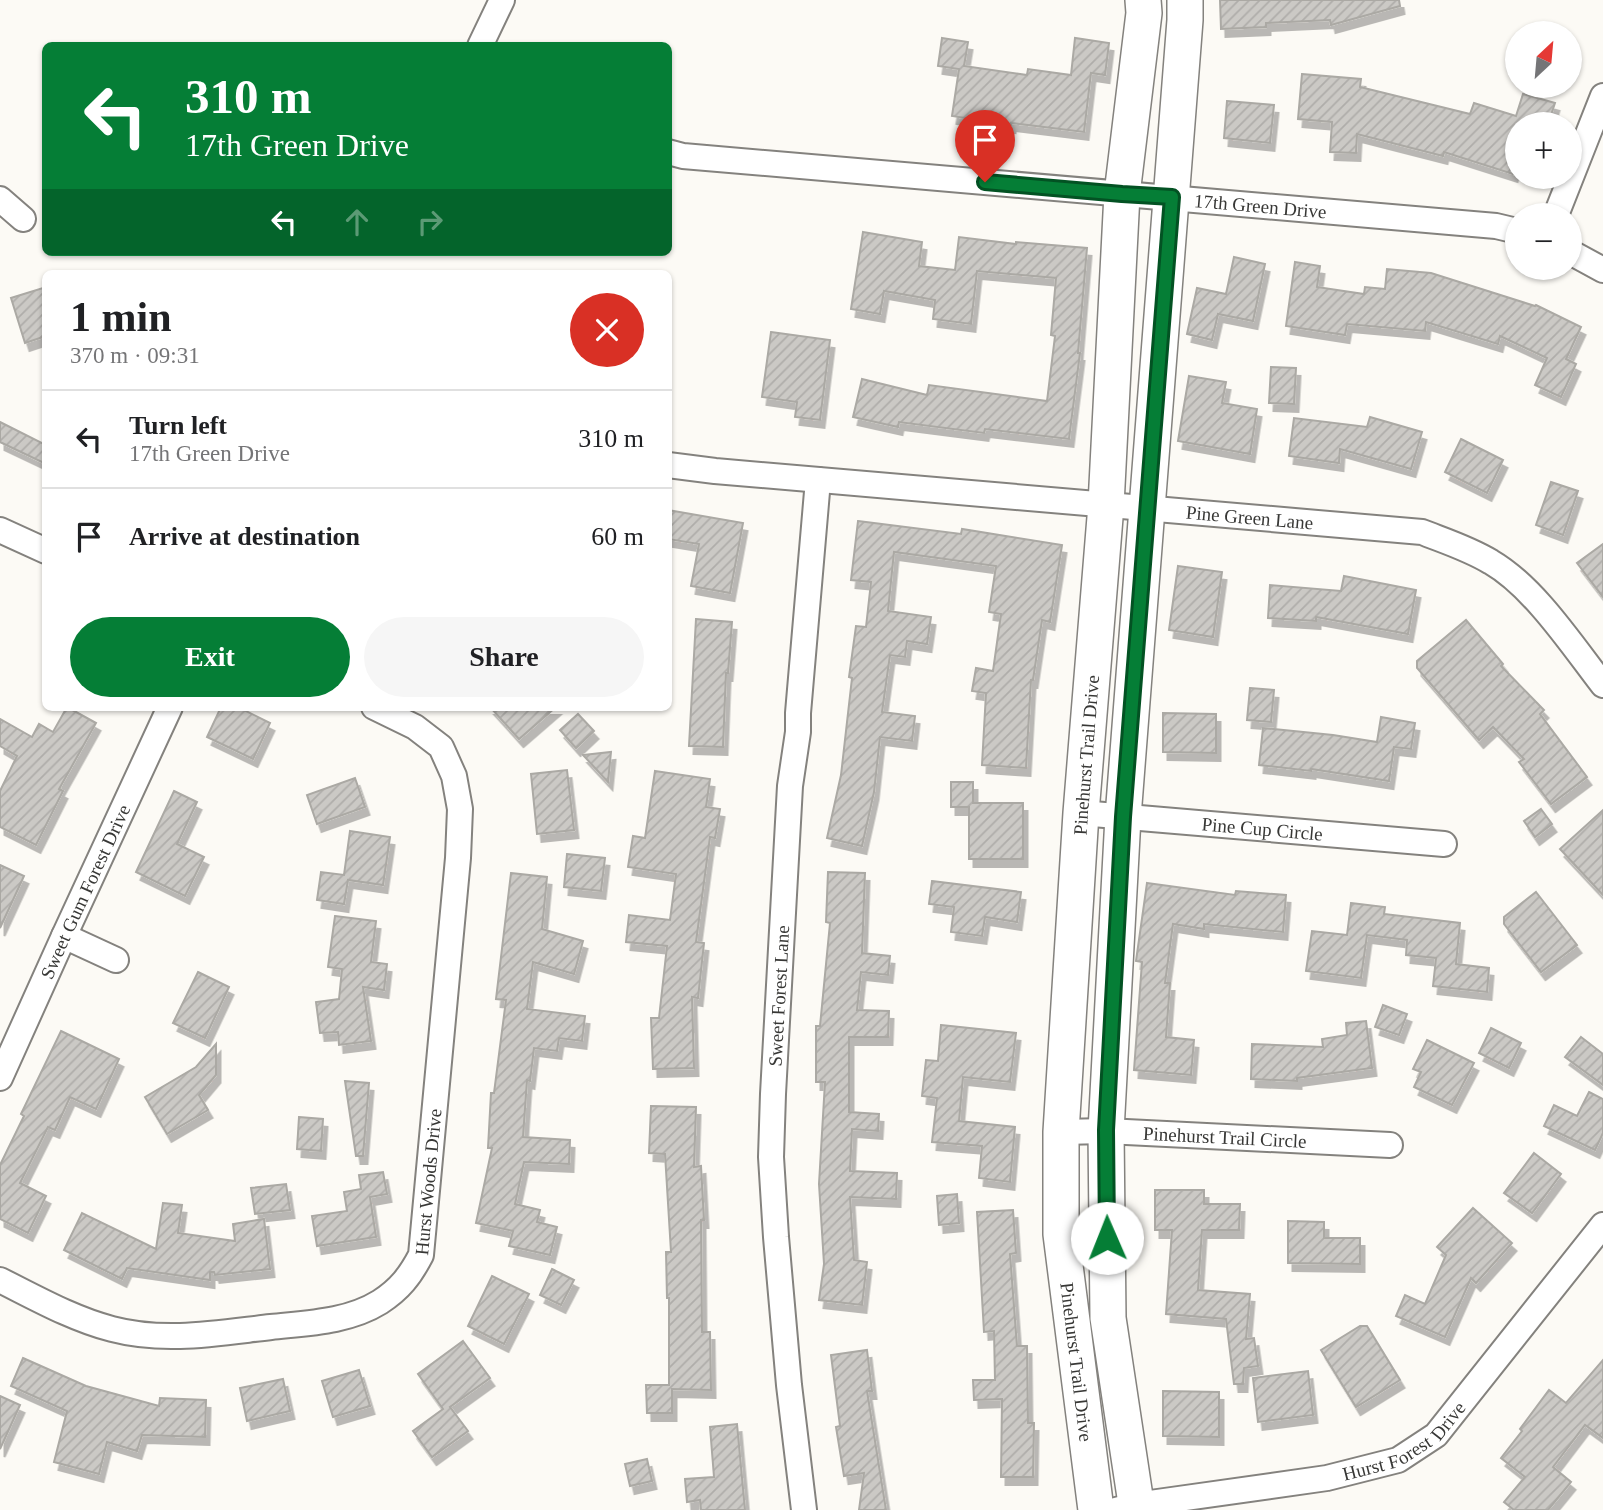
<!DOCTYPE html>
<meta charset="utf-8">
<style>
body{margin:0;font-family:"Times New Roman",serif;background:#f6f6f6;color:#202124;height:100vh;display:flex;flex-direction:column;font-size:26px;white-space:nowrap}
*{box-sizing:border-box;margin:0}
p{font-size:23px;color:#757577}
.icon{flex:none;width:38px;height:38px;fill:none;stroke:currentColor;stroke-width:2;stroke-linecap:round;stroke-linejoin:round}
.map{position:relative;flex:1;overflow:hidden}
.side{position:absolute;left:42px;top:270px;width:630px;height:441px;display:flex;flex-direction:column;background:#fff;border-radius:10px;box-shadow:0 2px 5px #0004}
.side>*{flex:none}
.hud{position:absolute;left:42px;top:42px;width:630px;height:214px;border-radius:10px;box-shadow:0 2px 5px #0004;background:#057e36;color:#fff;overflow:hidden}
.needle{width:46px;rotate:26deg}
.tools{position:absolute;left:1505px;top:21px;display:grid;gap:14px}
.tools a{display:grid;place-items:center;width:77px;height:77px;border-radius:50%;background:#fff;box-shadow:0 2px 5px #0004;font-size:35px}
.pin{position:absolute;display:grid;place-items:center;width:60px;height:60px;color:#fff;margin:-72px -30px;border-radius:50% 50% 50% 0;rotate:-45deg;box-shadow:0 0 7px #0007}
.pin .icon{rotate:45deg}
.me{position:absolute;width:77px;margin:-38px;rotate:359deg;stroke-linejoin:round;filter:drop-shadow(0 0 5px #0008)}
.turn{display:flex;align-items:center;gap:24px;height:147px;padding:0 28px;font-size:32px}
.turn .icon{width:91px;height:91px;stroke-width:2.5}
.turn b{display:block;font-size:49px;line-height:60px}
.lanes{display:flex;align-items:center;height:66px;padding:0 28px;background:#0003;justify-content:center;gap:35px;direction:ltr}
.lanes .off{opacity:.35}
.round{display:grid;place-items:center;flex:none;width:74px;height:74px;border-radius:37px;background:#f6f6f6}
.summary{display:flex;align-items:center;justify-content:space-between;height:119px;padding:0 28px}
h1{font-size:42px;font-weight:600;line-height:52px}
.button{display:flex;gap:14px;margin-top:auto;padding:14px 28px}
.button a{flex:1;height:80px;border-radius:42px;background:#057e36;color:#fff;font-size:28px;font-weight:600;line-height:80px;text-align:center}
.button a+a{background:#f6f6f6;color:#202124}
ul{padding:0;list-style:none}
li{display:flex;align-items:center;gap:21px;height:98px;padding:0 28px;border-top:2px solid #e0e0e0}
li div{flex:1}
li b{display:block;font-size:26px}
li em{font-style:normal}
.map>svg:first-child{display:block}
.building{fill:url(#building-hatch);stroke:#aba9a4;stroke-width:2;filter:url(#shadow)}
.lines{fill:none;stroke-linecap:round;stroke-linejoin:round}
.street-casing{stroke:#84827e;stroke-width:28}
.secondary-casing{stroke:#84827e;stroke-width:38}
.street{stroke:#fff;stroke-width:24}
.secondary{stroke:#fff;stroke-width:35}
.route-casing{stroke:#035223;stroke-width:18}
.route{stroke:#057e36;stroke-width:12}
.labels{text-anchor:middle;stroke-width:7;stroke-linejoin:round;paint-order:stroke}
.street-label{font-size:19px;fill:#383836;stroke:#fff}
</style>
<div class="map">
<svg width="1603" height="1510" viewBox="0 0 1603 1510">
<defs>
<pattern id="building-hatch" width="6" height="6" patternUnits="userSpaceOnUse" patternTransform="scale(1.75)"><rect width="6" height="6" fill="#cbc9c5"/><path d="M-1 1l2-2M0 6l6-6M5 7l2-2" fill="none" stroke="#afadaa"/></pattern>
<filter id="shadow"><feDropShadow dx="4.5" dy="8" stdDeviation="0" flood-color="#0004"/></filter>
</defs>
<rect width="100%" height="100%" fill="#fcfaf5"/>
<g class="building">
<polygon points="1220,0 1399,0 1400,6 1331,25 1330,20 1266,23 1266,27 1221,29"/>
<polygon points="942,38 968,42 964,66 1027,75 1028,69 1071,75 1075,38 1109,43 1105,75 1091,73 1084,132 1011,123 1011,125 952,116 959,69 938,66"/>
<polygon points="1302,74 1361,79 1360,87 1470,114 1474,103 1516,116 1523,94 1555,103 1548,124 1517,124 1517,162 1513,174 1444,152 1443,156 1357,134 1356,153 1330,152 1332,122 1298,119"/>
<polygon points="1227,101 1274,105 1270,143 1224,138"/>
<polygon points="863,232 922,242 919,266 955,270 959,237 1016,244 1016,242 1087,248 1078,353 1080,353 1069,439 985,429 984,433 899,422 898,427 853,417 862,379 927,395 929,385 1047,401 1055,336 1051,335 1056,278 977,271 971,324 933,319 935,300 884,291 880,314 851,309"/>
<polygon points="1234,257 1265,264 1253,321 1218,314 1212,340 1187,334 1197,288 1226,294"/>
<polygon points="1295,262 1320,266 1317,287 1364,294 1365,287 1385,289 1387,269 1431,273 1535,306 1536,305 1581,327 1566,359 1576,364 1561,397 1535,385 1547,358 1500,336 1498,344 1426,322 1425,331 1347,324 1345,335 1286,326"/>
<polygon points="46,287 46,336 25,343 11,298"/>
<polygon points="771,332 830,340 820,420 795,417 797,402 762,397"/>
<polygon points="1271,367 1296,368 1294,404 1269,403"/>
<polygon points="1189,376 1226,382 1222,403 1257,409 1250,454 1178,441"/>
<polygon points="1370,417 1422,432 1411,469 1340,449 1339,463 1289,456 1294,418 1367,427"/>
<polygon points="0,422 46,445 46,464 0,442"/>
<polygon points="1461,439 1503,460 1487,493 1445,472"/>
<polygon points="1551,482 1578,491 1563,535 1536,525"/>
<polygon points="668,510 743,523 730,593 691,586 699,544 668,539"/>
<polygon points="858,521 961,534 962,529 1062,545 1050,622 1042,620 1033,680 1031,680 1026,768 982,765 986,693 972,691 976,668 993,671 1001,614 989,612 996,566 894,552 888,611 931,617 927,644 907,641 905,657 890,655 882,712 915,716 912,741 880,737 874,792 862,846 827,838 841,775 852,678 849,677 856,626 866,627 871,582 851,580"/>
<polygon points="1603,544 1603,597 1577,563"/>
<polygon points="1178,566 1222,572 1213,637 1169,630"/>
<polygon points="1344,576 1416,590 1408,634 1316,617 1316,621 1268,618 1270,585 1341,591"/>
<polygon points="696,619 732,622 728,673 726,673 723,747 689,746"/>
<polygon points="1466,620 1503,664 1501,666 1544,710 1540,714 1587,777 1551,804 1519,762 1524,759 1493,727 1479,740 1417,668 1417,661"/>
<polygon points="1250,688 1274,690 1271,722 1247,720"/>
<polygon points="67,707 96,723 59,789 63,791 36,845 0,827 0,791 17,756 0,746 0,719 32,737 39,724 53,732"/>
<polygon points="221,707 238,707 270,723 253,759 207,737"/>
<polygon points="490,707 556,707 519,739"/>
<polygon points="1163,713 1216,714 1216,753 1163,752"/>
<polygon points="578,714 594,731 576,748 560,730"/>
<polygon points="1381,717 1415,723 1411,749 1394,747 1389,781 1311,769 1311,771 1259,765 1263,728 1333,735 1377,742"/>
<polygon points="611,752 608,782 583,755"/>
<polygon points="567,770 574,830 537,834 531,774"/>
<polygon points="655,771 710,779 706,807 720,809 715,838 710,837 696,942 704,943 698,998 692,997 694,1068 653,1069 651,1018 659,1018 667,946 626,942 629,915 670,920 676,874 628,867 633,836 645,838"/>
<polygon points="355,778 365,807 317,824 307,795"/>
<polygon points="951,782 973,782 973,803 1023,803 1023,859 969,859 969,807 951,807"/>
<polygon points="174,791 197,802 177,844 204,857 185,896 136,872"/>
<polygon points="1541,809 1552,824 1535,837 1524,821"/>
<polygon points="1603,810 1603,895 1560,849"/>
<polygon points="350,831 390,837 383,885 348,880 344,904 317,900 321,872 344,875"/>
<polygon points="567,854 605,858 601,891 564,887"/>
<polygon points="0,865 24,876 0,928"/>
<polygon points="828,872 865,873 862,953 890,956 888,975 861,972 857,1010 889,1011 888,1037 849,1037 849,1112 879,1114 878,1131 852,1129 850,1171 897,1173 896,1199 850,1197 854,1260 867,1262 862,1305 819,1300 824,1264 819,1184 825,1082 816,1082 816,1026 820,1026 830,923 826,922"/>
<polygon points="511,873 547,877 542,929 583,941 574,974 533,962 527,1009 585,1016 582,1041 559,1038 557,1051 534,1048 530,1081 527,1080 523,1137 570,1140 569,1164 524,1162 515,1204 540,1210 537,1222 557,1227 550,1255 509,1246 513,1231 476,1223 492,1148 488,1148 491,1093 494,1093 506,1000 496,999"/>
<polygon points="932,881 1021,892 1017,922 985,917 982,936 951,932 954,907 929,904"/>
<polygon points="1147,883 1235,895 1236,891 1286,895 1283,932 1204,924 1204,929 1173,924 1165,983 1170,983 1166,1037 1194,1040 1191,1075 1134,1070 1142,962 1136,961"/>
<polygon points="1536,892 1577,945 1541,972 1504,924 1504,917"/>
<polygon points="1351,903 1385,907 1384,914 1460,923 1456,964 1489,968 1487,992 1433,986 1436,958 1406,955 1407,940 1367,935 1361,978 1306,971 1312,931 1347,935"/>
<polygon points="335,916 376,921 371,962 387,964 384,990 363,987 371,1041 339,1045 338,1032 320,1033 316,1002 339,999 342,969 328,967"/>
<polygon points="198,972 229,987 205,1038 173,1023"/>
<polygon points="1383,1005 1407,1014 1399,1035 1375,1027"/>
<polygon points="1366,1021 1372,1068 1297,1078 1297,1081 1251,1079 1252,1044 1323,1047 1322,1039 1347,1035 1346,1023"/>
<polygon points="941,1025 1016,1033 1010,1082 963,1077 959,1121 1015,1127 1010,1182 979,1178 982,1146 932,1142 937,1098 922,1096 926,1060 938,1061"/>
<polygon points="1491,1028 1521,1043 1509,1068 1479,1053"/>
<polygon points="61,1031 119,1059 96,1109 70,1097 55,1130 48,1127 20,1183 46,1196 28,1233 0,1219 0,1165 24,1116 21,1114"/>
<polygon points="1581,1037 1603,1054 1603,1085 1565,1057"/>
<polygon points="1427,1040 1474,1063 1452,1105 1414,1087 1421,1072 1413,1069"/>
<polygon points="216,1044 216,1075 199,1095 208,1110 167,1134 145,1097 196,1067"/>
<polygon points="345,1081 369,1083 363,1156 356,1156"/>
<polygon points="1589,1092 1603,1099 1603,1133 1595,1150 1544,1126 1554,1105 1577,1116"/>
<polygon points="651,1106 696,1107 694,1167 701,1166 704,1220 701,1220 702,1332 710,1332 711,1390 672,1389 672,1413 647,1413 646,1385 669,1385 669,1298 667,1298 666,1252 671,1252 665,1154 649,1153"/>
<polygon points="299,1117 323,1119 321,1151 297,1149"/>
<polygon points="1534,1153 1561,1174 1532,1213 1504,1193"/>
<polygon points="383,1172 387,1194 370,1197 376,1237 317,1246 312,1216 347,1211 344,1192 361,1189 359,1175"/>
<polygon points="286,1184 290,1210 255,1214 251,1188"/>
<polygon points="1155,1190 1204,1190 1204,1204 1240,1204 1239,1230 1202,1230 1198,1290 1250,1294 1246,1339 1254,1338 1258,1366 1244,1368 1243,1384 1234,1384 1226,1319 1166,1314 1172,1230 1155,1230"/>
<polygon points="957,1194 959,1223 939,1225 937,1196"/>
<polygon points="163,1203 182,1205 178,1233 235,1241 233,1224 264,1219 270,1269 215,1275 214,1272 210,1272 210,1280 127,1268 122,1279 64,1250 82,1213 156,1249"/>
<polygon points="1473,1208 1512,1243 1476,1283 1471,1278 1445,1337 1396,1316 1405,1295 1425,1304 1446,1255 1437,1247"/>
<polygon points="1013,1210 1016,1253 1010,1254 1017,1346 1027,1346 1028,1423 1034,1423 1033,1477 1001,1477 1002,1399 974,1400 973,1380 995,1380 994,1331 984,1332 977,1212"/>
<polygon points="1288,1221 1324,1222 1324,1238 1360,1238 1360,1264 1288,1263"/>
<polygon points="552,1269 574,1280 561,1305 540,1295"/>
<polygon points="492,1276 529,1294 504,1344 468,1326"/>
<polygon points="1360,1326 1367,1326 1400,1380 1356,1407 1321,1350"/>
<polygon points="463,1341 490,1378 450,1407 468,1431 432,1457 413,1431 443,1409 418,1374"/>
<polygon points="867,1350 872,1391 867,1391 886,1510 859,1510 864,1473 844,1476 836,1427 840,1426 831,1355"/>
<polygon points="23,1358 86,1386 159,1406 160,1398 206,1400 205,1437 142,1435 137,1451 107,1442 99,1474 54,1462 67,1411 11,1386"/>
<polygon points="1603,1360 1603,1438 1585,1425 1553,1467 1571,1482 1548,1510 1514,1510 1504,1502 1525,1477 1501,1458 1522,1431 1520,1429 1549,1390 1566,1403"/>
<polygon points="359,1370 370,1406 333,1417 322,1381"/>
<polygon points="1308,1371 1313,1415 1258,1422 1253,1378"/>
<polygon points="283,1379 290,1411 247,1421 240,1388"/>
<polygon points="1163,1391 1219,1392 1219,1437 1163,1436"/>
<polygon points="0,1396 20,1405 0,1449"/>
<polygon points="737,1424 745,1510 701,1510 700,1500 687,1502 685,1479 714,1477 710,1427"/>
<polygon points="647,1459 652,1481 630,1486 625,1464"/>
</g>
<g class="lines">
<g class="street-casing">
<g id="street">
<polyline points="480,46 502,0"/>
<path id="s1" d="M668,152L683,156L1496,226L1517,231"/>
<polyline points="0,199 23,219"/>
<polyline points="1556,215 1603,96"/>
<polyline points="1570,252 1603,270"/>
<path id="s2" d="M668,465L715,471L1422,532C1445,541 1470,549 1491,562C1534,587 1572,645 1603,685"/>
<polyline points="0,530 46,551"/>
<path id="s3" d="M1081,813L1444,844"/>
<polyline points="64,936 116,960"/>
<path id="s4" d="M0,1078L64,936L170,707"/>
<path id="s5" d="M1061,1132L1106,1131L1390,1145"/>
<path id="s6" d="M0,1280C36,1298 73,1319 112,1329C165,1343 218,1333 271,1327C308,1323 348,1322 380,1302C400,1289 410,1276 421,1255L458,858L460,809L454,776L441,747L415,727L374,707"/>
<path id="s7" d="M804,1510L789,1385L776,1237L771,1157L773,1094L790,786L798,732V713L818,480"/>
<path id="s8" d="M1116,1510L1136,1505L1327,1478L1398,1460L1436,1435L1603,1225"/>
</g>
</g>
<g class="secondary-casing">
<g id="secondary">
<path id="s9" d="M1096,1510L1061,1234V1132L1081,813L1106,505L1122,194L1144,13L1143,0"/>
<polyline points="1137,1510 1108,1318 1106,1131 1123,817 1185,20 1185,0"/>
</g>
</g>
<use href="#street" class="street"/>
<use href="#secondary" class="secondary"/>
</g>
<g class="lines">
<g class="route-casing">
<polyline id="route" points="985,182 1122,194 1172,197 1123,817 1106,1130 1107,1238"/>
</g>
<use href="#route" class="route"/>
</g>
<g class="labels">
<g class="street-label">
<text dy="7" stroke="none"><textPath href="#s1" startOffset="595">17th Green Drive</textPath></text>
<text dy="7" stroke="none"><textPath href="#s2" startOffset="584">Pine Green Lane</textPath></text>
<text dy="7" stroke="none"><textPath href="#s9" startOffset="758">Pinehurst Trail Drive</textPath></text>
<text dy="7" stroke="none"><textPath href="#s3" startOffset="182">Pine Cup Circle</textPath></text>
<text dy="7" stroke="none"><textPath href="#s4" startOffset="205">Sweet Gum Forest Drive</textPath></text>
<text dy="7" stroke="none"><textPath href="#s7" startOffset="516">Sweet Forest Lane</textPath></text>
<text dy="7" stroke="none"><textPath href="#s5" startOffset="164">Pinehurst Trail Circle</textPath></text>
<text dy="7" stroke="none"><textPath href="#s6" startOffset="532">Hurst Woods Drive</textPath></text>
<text transform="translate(1077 1362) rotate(83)" y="7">Pinehurst Trail Drive</text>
<text dy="7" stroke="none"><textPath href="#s8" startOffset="301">Hurst Forest Drive</textPath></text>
</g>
</g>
</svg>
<div class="tools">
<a><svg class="needle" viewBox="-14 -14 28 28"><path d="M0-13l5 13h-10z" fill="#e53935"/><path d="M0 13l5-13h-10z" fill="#757577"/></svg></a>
<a>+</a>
<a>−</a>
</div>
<div class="pin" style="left:985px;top:182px;background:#d93025"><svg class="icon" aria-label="arrive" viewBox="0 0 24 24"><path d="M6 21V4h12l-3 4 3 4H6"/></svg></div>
<svg class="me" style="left:1107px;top:1238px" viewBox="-20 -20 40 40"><circle r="19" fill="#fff"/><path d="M0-13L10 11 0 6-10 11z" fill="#057e36"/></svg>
<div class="hud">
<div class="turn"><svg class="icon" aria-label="left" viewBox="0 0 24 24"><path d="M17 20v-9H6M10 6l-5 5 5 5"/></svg><div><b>310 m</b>17th Green Drive</div></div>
<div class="lanes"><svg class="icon" aria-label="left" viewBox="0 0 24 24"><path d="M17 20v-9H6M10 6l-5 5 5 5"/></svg><svg class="icon off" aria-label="ahead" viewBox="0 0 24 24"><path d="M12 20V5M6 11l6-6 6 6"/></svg><svg class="icon off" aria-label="right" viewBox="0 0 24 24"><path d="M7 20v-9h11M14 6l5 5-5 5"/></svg></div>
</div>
<section class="side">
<div class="summary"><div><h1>1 min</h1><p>370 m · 09:31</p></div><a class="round" style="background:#d93025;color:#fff"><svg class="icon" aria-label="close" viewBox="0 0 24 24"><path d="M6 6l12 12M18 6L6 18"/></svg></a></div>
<ul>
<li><svg class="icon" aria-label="left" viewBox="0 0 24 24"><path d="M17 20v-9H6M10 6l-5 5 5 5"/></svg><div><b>Turn left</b><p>17th Green Drive</p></div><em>310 m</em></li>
<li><svg class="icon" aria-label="arrive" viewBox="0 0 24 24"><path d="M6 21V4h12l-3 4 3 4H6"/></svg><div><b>Arrive at destination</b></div><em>60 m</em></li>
</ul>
<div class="button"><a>Exit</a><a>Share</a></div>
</section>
</div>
